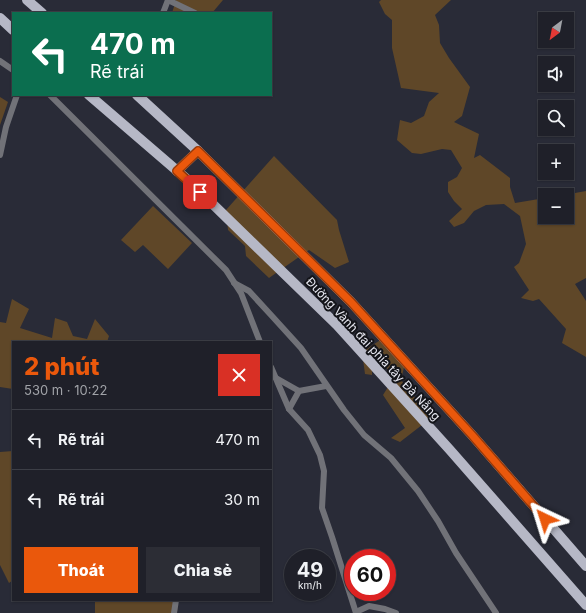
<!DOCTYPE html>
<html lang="vi">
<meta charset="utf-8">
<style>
body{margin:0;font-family:Inter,sans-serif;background:#2c2d35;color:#f1f3f6;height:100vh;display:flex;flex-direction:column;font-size:15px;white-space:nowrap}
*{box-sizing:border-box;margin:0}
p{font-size:13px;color:#a1a3a8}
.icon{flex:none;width:22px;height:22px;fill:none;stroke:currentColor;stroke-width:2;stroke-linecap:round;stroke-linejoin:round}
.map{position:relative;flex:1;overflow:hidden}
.side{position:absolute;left:12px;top:341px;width:260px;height:260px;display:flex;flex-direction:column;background:#1f2029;border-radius:0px;box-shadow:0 1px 3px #0004,0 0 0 1px #3c3e46}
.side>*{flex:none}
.guide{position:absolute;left:12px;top:12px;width:260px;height:84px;border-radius:0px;box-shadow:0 1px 3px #0004,0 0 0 1px #3c3e46;background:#0b6e4f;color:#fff;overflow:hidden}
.needle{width:26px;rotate:212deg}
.tools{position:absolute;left:538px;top:12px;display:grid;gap:8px}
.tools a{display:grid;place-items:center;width:36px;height:36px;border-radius:0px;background:#1f2029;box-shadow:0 1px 3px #0004,0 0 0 1px #3c3e46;font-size:20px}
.speed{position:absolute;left:284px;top:549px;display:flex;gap:8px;font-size:20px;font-weight:700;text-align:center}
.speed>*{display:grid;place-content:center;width:52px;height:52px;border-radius:50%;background:#1f2029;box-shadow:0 1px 3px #0004,0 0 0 1px #3c3e46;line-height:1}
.speed small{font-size:10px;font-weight:400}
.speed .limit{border:6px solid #d22;background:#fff;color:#111}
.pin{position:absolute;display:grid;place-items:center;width:34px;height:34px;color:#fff;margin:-17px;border-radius:8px;box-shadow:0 2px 6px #0006}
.me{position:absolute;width:44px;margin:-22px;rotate:319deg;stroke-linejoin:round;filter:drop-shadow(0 0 3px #0008)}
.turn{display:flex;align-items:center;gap:14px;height:84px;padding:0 12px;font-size:18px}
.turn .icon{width:52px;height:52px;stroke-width:2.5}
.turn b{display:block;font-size:28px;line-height:34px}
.round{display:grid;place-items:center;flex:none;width:42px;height:42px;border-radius:0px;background:#2c2d35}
.headline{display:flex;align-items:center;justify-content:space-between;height:68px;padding:0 12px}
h1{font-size:24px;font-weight:800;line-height:30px;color:#ea580c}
.cta{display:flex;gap:8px;margin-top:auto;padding:8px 12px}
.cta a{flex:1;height:46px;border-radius:0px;background:#ea580c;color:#fff;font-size:16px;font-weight:800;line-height:46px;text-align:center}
.cta a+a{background:#2c2d35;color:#f1f3f6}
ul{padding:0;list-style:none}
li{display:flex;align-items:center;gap:12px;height:60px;padding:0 12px;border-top:1px solid #3c3e46}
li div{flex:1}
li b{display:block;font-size:15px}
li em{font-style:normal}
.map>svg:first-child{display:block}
.green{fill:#5f4728}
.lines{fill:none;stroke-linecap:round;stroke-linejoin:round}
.minor{stroke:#717278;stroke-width:6}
.primary{stroke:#b6b8c6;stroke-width:10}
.route-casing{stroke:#983908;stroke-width:10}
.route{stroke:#ea580c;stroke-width:7}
.labels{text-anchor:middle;stroke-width:4;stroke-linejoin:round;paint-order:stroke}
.street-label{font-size:12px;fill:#e7e8f1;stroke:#131419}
</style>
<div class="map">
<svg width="586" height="613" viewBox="0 0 586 613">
<rect width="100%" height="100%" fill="#292b37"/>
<g class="green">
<polygon points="176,0 223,0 212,13 172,13"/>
<polygon points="381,0 451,0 435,15 439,25 440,43 449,58 470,87 462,116 454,122 479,134 474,158 480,155 510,178 510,187 515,203 545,198 545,217 567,217 567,195 564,195 586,191 586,278 575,284 586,301 586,357 562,343 566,329 539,299 533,301 521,298 529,290 514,267 519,263 526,244 520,216 504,204 486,205 474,211 464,223 454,227 449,221 462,209 454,201 448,192 448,182 457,177 462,168 451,150 442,149 421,154 412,153 397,140 400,120 411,123 424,116 429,102 439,93 401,88 392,48 392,20 385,14 379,2"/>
<polygon points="0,97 8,102 0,125"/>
<polygon points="274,156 337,220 339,230 349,262 335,268 309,250 269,278 246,256 245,246 228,230 226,210"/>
<polygon points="153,206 192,243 168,269 143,245 135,252 121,240"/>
<polygon points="12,299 29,309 20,328 52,338 55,318 67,322 73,336 87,339 95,319 109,336 107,342 13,342 13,389 0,387 0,322 6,323"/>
<polygon points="385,337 406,359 401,380 431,418 400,442 391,438 405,428 383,395 393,379 379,355 372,356 372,375 365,374 362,352"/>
<polygon points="13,451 13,580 9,583 0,565 0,452"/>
<polygon points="95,600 178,600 177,613 95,613"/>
</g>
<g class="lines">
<g class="minor">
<polyline points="168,0 195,13"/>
<polyline points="163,13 168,0"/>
<polyline points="0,61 13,70"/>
<polyline points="50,95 226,270 241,293 260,342"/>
<polyline points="0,155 6,127 17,95"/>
<polyline points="234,283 249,291 271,315 301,348 344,410 364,435 391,458 418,491 438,521 456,553 496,613"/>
<polyline points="271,367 289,409 308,430 320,455 324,471 322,508 332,537 356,613"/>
<polyline points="276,378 299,391 326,386"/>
<polyline points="289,409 299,391"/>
<polyline points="356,612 369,606 385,609 396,613"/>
<polyline points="174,613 176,600"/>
</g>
<g class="primary">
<polyline points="27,0 42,13"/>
<polyline points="0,18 13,30"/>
<polyline points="89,95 189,181 337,325 450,450 586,605"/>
<polyline points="137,95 198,151 351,302 472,435 586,566"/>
<polyline points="177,171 198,151"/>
</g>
</g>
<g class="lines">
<g class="route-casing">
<polyline id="route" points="200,192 177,171 198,151 351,302 472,435 545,519"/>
</g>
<use href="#route" class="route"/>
</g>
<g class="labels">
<g class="street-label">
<text transform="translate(373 349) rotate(47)" y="4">Đường Vành đai phía tây Đà Nẵng</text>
</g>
</g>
</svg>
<div class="tools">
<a><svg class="needle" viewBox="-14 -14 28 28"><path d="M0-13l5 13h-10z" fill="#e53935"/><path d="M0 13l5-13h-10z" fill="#a1a3a8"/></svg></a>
<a><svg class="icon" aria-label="sound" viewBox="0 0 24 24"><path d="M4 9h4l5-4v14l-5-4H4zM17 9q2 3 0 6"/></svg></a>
<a><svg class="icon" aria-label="search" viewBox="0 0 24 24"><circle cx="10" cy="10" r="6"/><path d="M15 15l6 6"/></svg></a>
<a>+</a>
<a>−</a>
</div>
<div class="speed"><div>49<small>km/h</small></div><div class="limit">60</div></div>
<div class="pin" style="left:200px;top:192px;background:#d93025"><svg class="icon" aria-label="arrive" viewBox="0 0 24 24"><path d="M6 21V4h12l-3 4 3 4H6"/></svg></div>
<svg class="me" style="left:545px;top:519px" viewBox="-20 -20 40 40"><path d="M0-17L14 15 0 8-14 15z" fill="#ea580c" stroke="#fff" stroke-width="4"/></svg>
<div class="guide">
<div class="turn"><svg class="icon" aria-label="left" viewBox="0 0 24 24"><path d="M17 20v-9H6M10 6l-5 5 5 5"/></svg><div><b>470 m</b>Rẽ trái</div></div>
</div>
<section class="side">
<div class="headline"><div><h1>2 phút</h1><p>530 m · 10:22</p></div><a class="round" style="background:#d93025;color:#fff"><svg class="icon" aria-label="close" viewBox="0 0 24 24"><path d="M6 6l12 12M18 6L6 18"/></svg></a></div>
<ul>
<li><svg class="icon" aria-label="left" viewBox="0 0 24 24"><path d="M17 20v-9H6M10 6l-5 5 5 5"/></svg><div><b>Rẽ trái</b></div><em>470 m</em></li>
<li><svg class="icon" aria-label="left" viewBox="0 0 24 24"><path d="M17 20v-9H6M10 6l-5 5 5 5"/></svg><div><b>Rẽ trái</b></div><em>30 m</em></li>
</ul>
<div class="cta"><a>Thoát</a><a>Chia sẻ</a></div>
</section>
</div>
